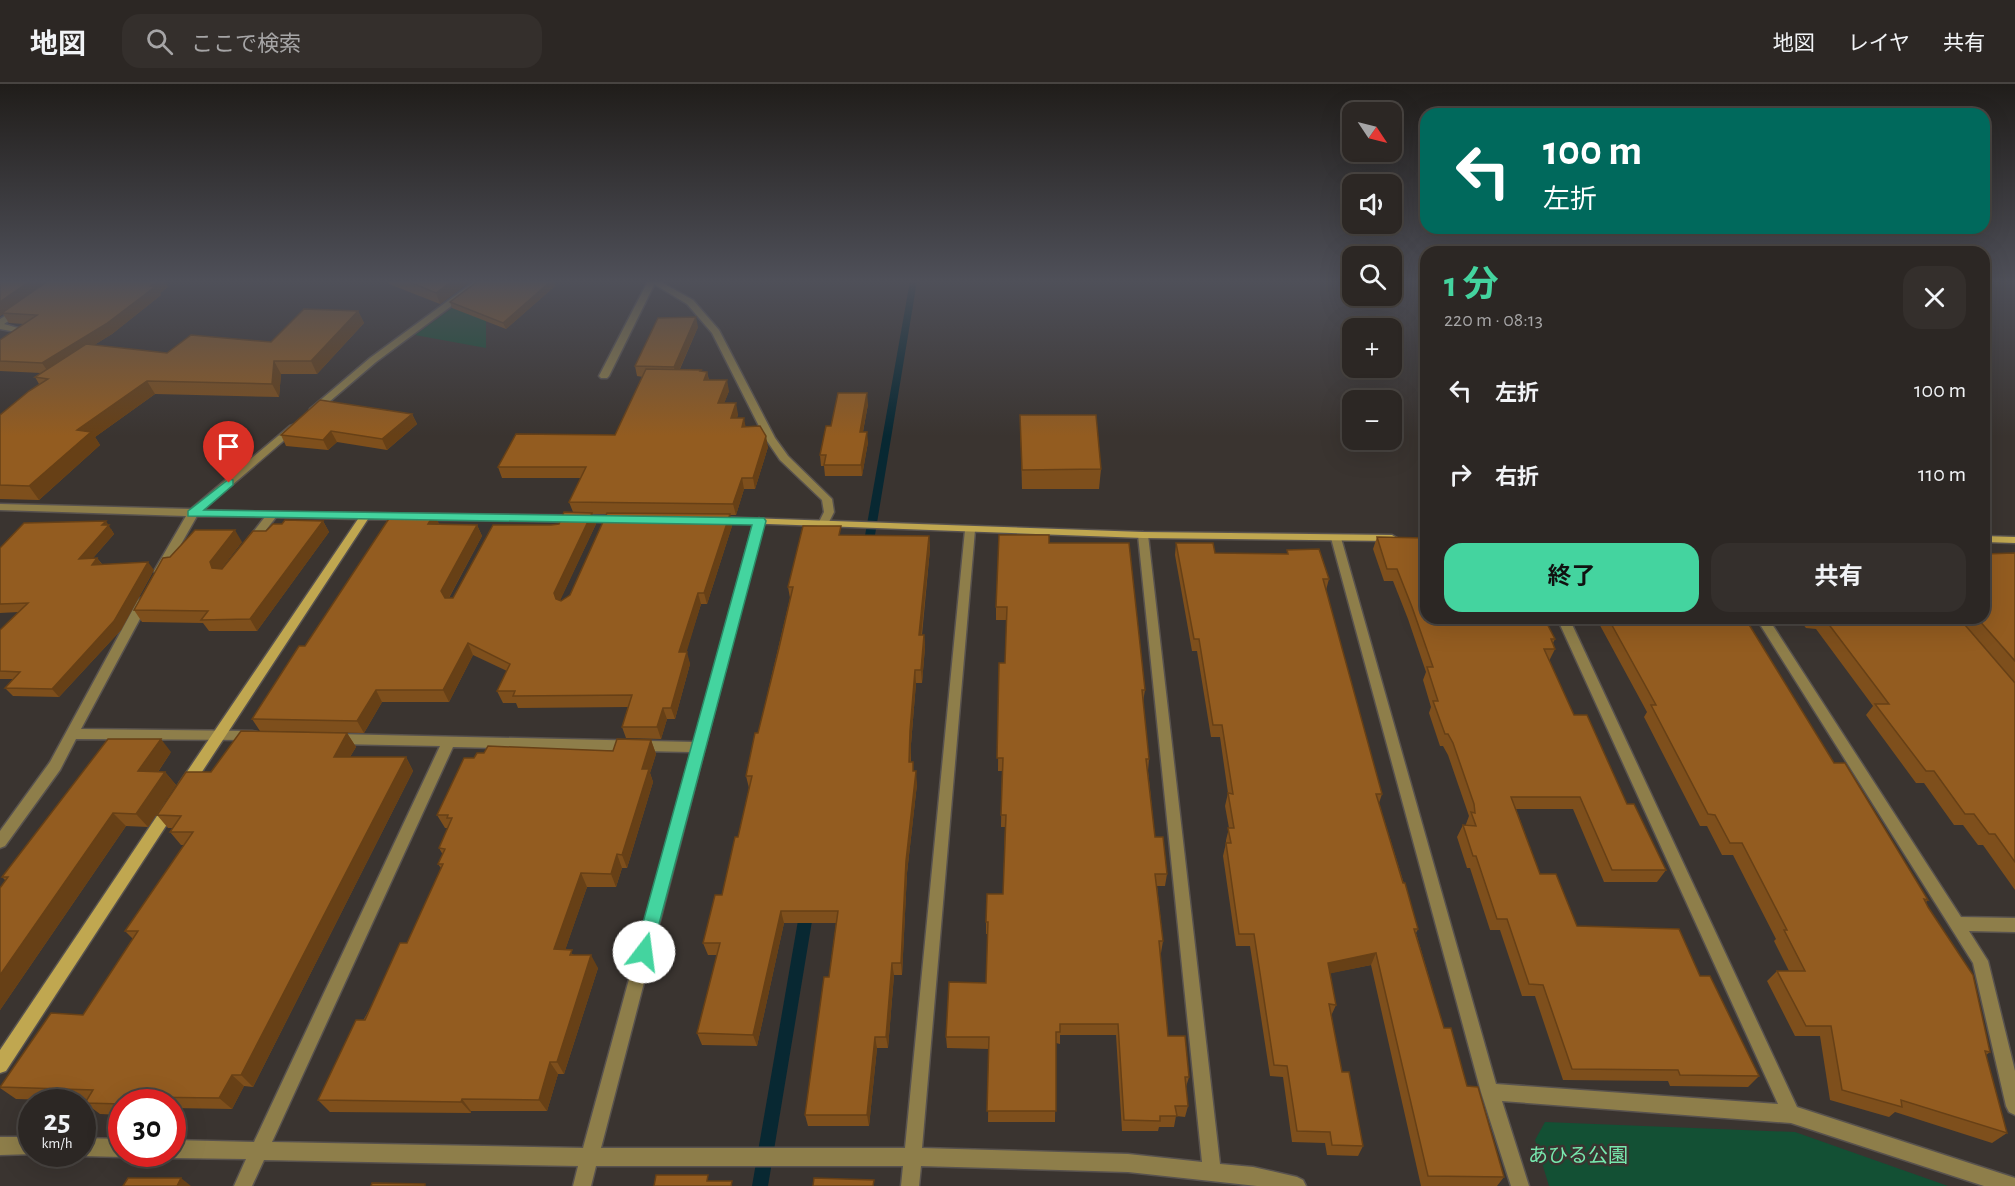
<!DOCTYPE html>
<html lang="ja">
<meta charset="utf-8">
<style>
body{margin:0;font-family:"Alegreya Sans","Noto Sans JP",sans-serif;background:#342f2c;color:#f1f3f6;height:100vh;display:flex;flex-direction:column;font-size:22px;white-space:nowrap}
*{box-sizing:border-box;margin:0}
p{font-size:20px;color:#a6a5a6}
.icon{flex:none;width:33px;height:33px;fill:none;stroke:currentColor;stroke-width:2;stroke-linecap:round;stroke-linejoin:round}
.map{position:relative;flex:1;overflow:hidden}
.panel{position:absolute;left:1420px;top:162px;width:570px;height:378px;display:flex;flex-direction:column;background:#2c2724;border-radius:18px;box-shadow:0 6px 24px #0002,0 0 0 2px #484441}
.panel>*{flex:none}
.hud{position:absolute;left:1420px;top:24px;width:570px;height:126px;border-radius:18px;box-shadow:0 6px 24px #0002,0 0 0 2px #484441;background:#00695c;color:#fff;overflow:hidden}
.needle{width:39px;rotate:125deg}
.tools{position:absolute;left:1342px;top:18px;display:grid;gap:12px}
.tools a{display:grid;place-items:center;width:60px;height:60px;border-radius:12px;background:#2c2724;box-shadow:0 6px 24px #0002,0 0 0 2px #484441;font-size:30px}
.speed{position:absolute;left:18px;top:1005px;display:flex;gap:12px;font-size:30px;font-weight:700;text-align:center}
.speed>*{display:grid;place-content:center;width:78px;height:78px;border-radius:50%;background:#2c2724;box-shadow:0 6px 24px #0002,0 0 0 2px #484441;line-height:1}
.speed small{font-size:15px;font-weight:400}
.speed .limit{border:9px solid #d22;background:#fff;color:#111}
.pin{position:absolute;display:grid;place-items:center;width:51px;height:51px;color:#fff;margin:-62px -26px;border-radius:50% 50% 50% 0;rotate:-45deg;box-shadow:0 0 6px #0007}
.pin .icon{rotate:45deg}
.me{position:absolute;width:66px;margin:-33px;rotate:15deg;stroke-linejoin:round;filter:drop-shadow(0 0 4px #0008)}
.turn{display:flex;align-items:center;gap:21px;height:126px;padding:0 24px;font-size:27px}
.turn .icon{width:78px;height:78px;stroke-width:2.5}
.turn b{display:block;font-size:42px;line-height:51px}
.round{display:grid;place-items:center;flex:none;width:63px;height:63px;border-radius:18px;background:#342f2c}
.summary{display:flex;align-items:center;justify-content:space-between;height:102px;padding:0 24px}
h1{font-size:36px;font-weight:700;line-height:45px;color:#44d49f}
.button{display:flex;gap:12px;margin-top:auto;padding:12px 24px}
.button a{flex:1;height:69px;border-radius:18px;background:#44d49f;color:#111;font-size:24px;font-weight:700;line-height:69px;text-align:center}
.button a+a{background:#342f2c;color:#f1f3f6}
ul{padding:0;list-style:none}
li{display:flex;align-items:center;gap:18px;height:84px;padding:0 24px}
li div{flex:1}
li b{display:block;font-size:22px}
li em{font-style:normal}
header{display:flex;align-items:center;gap:36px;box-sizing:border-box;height:84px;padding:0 30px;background:#2c2724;border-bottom:2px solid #484441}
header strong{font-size:28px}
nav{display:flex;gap:33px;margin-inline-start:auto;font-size:21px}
.search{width:420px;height:54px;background:#342f2c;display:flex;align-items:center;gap:15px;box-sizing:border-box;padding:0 21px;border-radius:18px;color:#a6a5a6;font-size:22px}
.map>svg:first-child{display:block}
.green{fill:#135034}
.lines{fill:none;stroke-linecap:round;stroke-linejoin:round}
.stream{fill:#082832;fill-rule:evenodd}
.lane-casing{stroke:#58524e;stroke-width:3}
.street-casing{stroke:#58524e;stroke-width:3}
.secondary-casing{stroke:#58524e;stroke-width:3}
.lane{fill:#8e7e4a;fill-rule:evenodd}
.street{fill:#8e7e4a;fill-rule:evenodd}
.secondary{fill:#c0a750;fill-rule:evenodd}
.wall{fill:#7e4f1c;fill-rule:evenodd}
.shaded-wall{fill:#674016}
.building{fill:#935c20;stroke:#674016;stroke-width:1.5}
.route{fill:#44d49f;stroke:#2c8a67;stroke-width:1.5}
.labels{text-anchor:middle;stroke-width:5;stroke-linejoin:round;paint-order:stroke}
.near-park-label{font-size:20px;fill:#77e8ae;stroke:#3a3430}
</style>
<header>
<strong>地図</strong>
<div class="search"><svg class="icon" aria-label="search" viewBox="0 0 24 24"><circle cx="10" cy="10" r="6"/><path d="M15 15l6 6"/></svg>ここで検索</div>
<nav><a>地図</a><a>レイヤ</a><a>共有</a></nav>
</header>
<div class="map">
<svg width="2015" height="1102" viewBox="0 0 2015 1102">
<rect width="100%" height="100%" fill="#3a3430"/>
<g class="green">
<polygon points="452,224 486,236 486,264 415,251"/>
<polygon points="1545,1038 1795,1048 1948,1102 1549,1102 1535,1056"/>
</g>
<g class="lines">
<g class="stream">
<polygon points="910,197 917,197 873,463 868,466 863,463"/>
<polygon points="807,819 812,821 814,825 768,1102 752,1102 800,825 802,821"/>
</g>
<g class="lane-casing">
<g id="lane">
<polygon points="648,197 656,197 609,292 607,294 601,294 599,292"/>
<polygon points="272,428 276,429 277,431 276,433 255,460 247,460 246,458 247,456 268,429"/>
</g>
</g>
<g class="street-casing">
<g id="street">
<polygon points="475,197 485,197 376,278 316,329 310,329 310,325 370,274"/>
<polygon points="649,197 659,197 693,216 719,246 775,354 788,372 832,415 834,428 826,444 822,445 817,442 824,428 822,416 780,376 765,354 712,249 687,220"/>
<polygon points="19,223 22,224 22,228 4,240 32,248 0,270 0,263 21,249 0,245 0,235"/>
<polygon points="293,341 296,342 296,346 203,426 272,428 276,429 277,431 276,433 197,432 164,490 156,490 154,487 186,432 0,426 0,420 191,425 290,342"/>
<path d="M759,434L764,437L601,1064H905L965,446L970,443L975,446L922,1064L1128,1070L1202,1078L1138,451L1143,448L1148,451L1220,1080L1253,1083L1297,1093L1303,1096L1306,1102H1257L1128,1088L921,1082L919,1102H901L903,1082H596L591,1102H573L578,1082L264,1076L252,1102H234L246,1075L172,1074L166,1071L165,1070H172V1056L254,1058L440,662L336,660L331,659L329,655L331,651L336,650L694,658L754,437ZM453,663L691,668L583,1064L272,1058Z"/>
<polygon points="1336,451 1341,454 1496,1000 1778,1020 1557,534 1569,534 1797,1023 2012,1093 2015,1094 2015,1102 1984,1102 1791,1039 1502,1017 1529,1102 1511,1102 1481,1008 1331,454"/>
<polygon points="144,512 150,516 81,645 252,647 257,648 259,652 257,656 76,655 60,686 5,762 0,764 0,747 50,678 138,516"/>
<polygon points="1756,534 1768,534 1961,833 2015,834 2015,848 1969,847 1988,877 2015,987 2015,1031 2009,1028 2006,1022 1973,879"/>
<polygon points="0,1053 32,1053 32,1070 35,1070 0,1071"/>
<polygon points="82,1054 122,1055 122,1070 129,1070 122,1073 82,1072 76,1070 82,1070"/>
</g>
</g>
<g class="secondary-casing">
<g id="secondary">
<polygon points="272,428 619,432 624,435 619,438 368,435 190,706 185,707 180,706 178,702 180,698 358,435 268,433 267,431 268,429"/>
<polygon points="717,433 1143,448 1392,451 1397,454 1392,457 1143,454 713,438 712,436 713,434"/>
<polygon points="1984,452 2015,453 2015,459 1984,458"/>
<polygon points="170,718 175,720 177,724 175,728 6,987 0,989 0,966 165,720"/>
</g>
</g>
<use href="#lane" class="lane"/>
<use href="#street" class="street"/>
<use href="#secondary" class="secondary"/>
</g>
<g class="wall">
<polygon points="0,197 168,203 160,209 161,211 112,250 94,261 167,269 271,258 358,227 364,239 317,290 281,290 279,313 155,310 95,353 100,361 39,416 0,415 0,331 39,300 35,293 41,289 0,287 0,256 24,240 9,239 3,230 0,232"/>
<polygon points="388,197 469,197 470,198 440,220 389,200"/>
<polygon points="478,197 554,197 555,202 506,245 452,224 450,218"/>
<path d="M698,243L680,285L707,288L709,296L729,307L724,319L738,330L737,334L768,363L755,405H744L736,431H730L732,442L707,520H701L686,568L690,580L675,635H667L661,655L626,654L622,643L628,623L518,624L516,619H503L497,607L507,587L473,571L449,618H382L364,649L260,647L252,635L305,562L434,430L439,440L477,441L482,452L449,514H453L551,441L559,440L573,428L569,418L581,394H502L498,383L615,351L643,293L637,292L635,282ZM592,430H607L570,511L561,517L560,516L596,440Z"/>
<polygon points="868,320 863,348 868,358 862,392 825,392 824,382 821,382 820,371 831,342"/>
<polygon points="412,330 417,340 387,366 337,358 328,366 286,362 281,351"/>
<polygon points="1020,331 1101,385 1099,405 1022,405"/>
<polygon points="323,437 329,448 257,547 209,547 203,539 142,538 134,526 170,473 242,458 221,485 266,447 282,440"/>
<polygon points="111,445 114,450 93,474 97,474 102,480 154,486 121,546 59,613 13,612 5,604 13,595 0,595 0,546 19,528 0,529 0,464"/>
<polygon points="842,451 929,452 930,465 922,551 924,551 925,563 922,599 916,599 911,660 911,678 917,700 907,789 902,891 894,891 888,964 877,964 869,1042 808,1042 805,1031 829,893 836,839 784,839 757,962 702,961 697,949 717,871 708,871 703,859 722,811 738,753 749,704 746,692 758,649 790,514 788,503"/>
<polygon points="1377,453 1555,555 1553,559 1555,565 1549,577 1574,631 1666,786 1657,798 1604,798 1573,725 1516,725 1540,790 1577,842 1700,892 1759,992 1748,1003 1670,1002 1668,997 1563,996 1535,912 1522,912 1500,846 1490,846 1470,784 1467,784 1457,753 1463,741 1466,741 1466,740 1469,732 1448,671 1443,662 1440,662 1429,629 1431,623 1423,596 1426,588 1408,535 1393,497 1384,497 1373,465"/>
<polygon points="1049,459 1145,606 1143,618 1149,675 1148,687 1155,753 1167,790 1165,802 1157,802 1163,857 1161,869 1160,869 1168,952 1189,993 1186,1003 1188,1022 1185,1033 1176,1032 1174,1043 1159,1043 1158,1047 1122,1047 1116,951 1060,951 1060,960 1056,959 1055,1038 988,1038 989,965 947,964 946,953 986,899 988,850 986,850 986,838 1003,810 1005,743 1001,743 1002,687 998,687 999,579 1005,579 1007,536 996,536 996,523"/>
<polygon points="1176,459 1215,469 1287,470 1287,466 1329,495 1326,506 1382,710 1379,719 1418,845 1416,849 1444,944 1504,1093 1497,1102 1421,1102 1371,881 1330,889 1336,921 1331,932 1342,988 1363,1062 1358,1072 1327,1071 1325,1059 1292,1058 1283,993 1270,992 1250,862 1236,862 1223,772 1226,759 1226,756 1229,744 1225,722 1228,709 1220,653 1211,653 1197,567 1192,567 1175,471"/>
<polygon points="2015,469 2015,806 1983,761 1978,761 1963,741 1954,741 1924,699 1916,699 1866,631 1873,622 1816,545 1806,544 1798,534 1984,534"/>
<polygon points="1596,534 1745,534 1834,679 1928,816 1926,818 1990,968 1986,971 2007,1049 1992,1059 1895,1028 1889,1033 1830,1016 1820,952 1795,952 1767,897 1777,887 1789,887 1774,857 1776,855 1733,771 1722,771 1707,742 1700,742 1644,633 1647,628"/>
<polygon points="347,649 356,663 350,673 406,673 413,687 253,1003 244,1002 232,1025 172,1024 172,1018 122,1018 122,1031 100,1030 85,1019 86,1017 16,1015 0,1004 83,931 133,855 125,847 184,761 181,761 170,748 173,744 168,744 157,731 211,688"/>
<polygon points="651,656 656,670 650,689 653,698 627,784 622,784 616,803 587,803 565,866 598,884 564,990 558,990 547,1027 471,1027 471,1029 330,1028 318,1016 407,859 441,784 438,780 443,771 439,764 448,744 445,744 437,731 474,674 613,667"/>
<polygon points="171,668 158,688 165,688 176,701 148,743 126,742 0,926 0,804 6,797 2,793"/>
</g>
<g class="shaded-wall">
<polygon points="30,197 50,197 2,229 3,230 0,232 0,218"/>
<polygon points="157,197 165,197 168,203 160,209 161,211 112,250 49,289 42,279"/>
<polygon points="452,197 469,197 470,198 440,220 436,209"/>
<polygon points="551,197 554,197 555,202 506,245 503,239"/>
<polygon points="358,227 364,239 317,290 311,277"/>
<polygon points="696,233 698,243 676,293 674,283"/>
<polygon points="274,277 281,290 279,313 272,300"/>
<polygon points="707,288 709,298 704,296"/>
<polygon points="727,296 729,307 720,330 718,319"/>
<polygon points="147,297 155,310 95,353 100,361 39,416 29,402 77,346"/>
<polygon points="867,309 868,320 861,358 860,348"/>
<polygon points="736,319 738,330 733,345 731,334"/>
<polygon points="412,330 417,340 387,366 382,355"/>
<polygon points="744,334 746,345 742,343"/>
<polygon points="331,347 337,358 328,366 323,356"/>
<polygon points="867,348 868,358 862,392 861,381"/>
<polygon points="766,352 768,363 755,405 753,394"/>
<polygon points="742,394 744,405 736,431 733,420"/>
<polygon points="592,429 596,440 558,521 554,509"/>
<polygon points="434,430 440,442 428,440"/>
<polygon points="730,430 732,442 707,520 704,509"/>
<polygon points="106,437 114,450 85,483 79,475"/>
<polygon points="323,437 329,448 257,547 250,535"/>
<polygon points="477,441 482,452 446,519 441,507"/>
<polygon points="235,446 242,458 217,490 212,484 210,478"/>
<polygon points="929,452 930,465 920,563 919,551"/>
<polygon points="97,474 103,482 92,481"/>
<polygon points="148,478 154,486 121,546 59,613 52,605"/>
<polygon points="698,509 701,520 683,580 679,568"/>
<polygon points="924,551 925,563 922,599 921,586"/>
<polygon points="468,559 473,571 449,618 443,606"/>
<polygon points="687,568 690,580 675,635 671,624"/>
<polygon points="915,586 916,599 911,660 910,690 909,678 910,647"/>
<polygon points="376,606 382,618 364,649 357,637"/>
<polygon points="663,624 667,635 661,655 657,643"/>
<polygon points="347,649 356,663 342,686 334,673"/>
<polygon points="161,655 171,668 149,701 138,687"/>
<polygon points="651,656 656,670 650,689 653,698 627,784 622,771 642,685"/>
<polygon points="406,673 413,687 253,1003 241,991"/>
<polygon points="916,687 917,700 907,789 902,891 901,879 906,777"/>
<polygon points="165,688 176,701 148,743 136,730"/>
<polygon points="113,729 126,742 0,926 0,891"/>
<polygon points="617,770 622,784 616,803 611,790"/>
<polygon points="581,789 587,803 561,878 554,865"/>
<polygon points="781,827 784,839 757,962 753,951"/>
<polygon points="1376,869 1371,881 1323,891 1328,879"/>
<polygon points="591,871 598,884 564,990 557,978"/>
<polygon points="892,879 894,891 888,964 886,953"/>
<polygon points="875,953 877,964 869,1042 867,1031"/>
<polygon points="550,978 558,990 547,1027 539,1016"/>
<polygon points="232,991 244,1002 232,1025 219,1014"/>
<polygon points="137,1013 145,1018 134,1018"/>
<polygon points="462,1015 471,1027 471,1029 461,1018"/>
<polygon points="181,1094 191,1102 177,1102"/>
</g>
<g class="building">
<polygon points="0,197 30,197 0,218"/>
<polygon points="48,197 157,197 151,202 156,202 106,240 42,279 0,277 0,256 37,231 2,229"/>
<polygon points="407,197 452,197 436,209"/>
<polygon points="478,197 551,197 503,239 450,218"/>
<polygon points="304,225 358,227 311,277 274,277 272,300 147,297 77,346 91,348 29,402 0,401 0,331 29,307 48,295 35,293 86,260 167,269 191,251 271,258"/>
<polygon points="696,233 674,283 635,282 658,234"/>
<polygon points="646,285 701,286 700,287 707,288 704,296 727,296 718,319 736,319 731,334 744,334 742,343 760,342 766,352 753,394 742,394 733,420 569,418 586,383 498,383 516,350 615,351"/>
<polygon points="838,309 867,309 860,348 867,348 861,381 824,381 826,371 820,371 826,342 831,342"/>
<polygon points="320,316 412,330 382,355 331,347 323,356 281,351"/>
<polygon points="1020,331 1096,331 1101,385 1022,386"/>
<polygon points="564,428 592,429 554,509 556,515 561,517 570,511 607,429 730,430 704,509 698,509 679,568 687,568 671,624 663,624 657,643 622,643 632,611 513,612 515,607 497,607 510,580 468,559 443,606 376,606 357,637 252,635 299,562 305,562 392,430 434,430 428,440 477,441 441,507 445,514 453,514 493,441 551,441 559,440"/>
<polygon points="285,436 323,437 250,535 201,536 208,527 134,526 163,474 170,473 195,446 235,446 210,478 212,484 222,485 253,447 266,447 273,440 282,440"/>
<polygon points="106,437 102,441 109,441 79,475 97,474 92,481 148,478 114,537 52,605 5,604 20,588 0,587 0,546 28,519 0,520 0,464 24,439"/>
<polygon points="803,442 841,442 839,451 929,452 919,551 924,551 921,586 915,586 910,647 909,678 913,678 913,687 916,687 906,777 901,879 892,879 886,953 875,953 867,1031 805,1031 824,893 829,893 838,827 781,827 753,951 697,949 720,859 703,859 715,811 722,811 735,753 738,753 752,692 746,692 755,649 758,649 779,564 793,503 788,503"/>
<polygon points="999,451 1049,451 1049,459 1129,459 1145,606 1142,606 1149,675 1146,675 1155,753 1163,753 1167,790 1155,790 1163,857 1159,857 1168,952 1185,952 1189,993 1185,993 1188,1022 1175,1022 1177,1032 1160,1032 1160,1037 1124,1036 1118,940 1060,940 1060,948 1056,948 1056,1027 987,1027 989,953 946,953 949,898 986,899 988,838 986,838 987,810 1003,810 1006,731 1001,731 1003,674 997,674 999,579 1005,579 1007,523 996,523"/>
<polygon points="1377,453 1426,454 1426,534 1544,534 1555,555 1551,555 1555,565 1544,565 1574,631 1587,631 1627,720 1634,720 1666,786 1612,786 1580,713 1511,713 1540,790 1556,790 1577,842 1679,845 1700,892 1710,892 1759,992 1680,991 1678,986 1572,985 1543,901 1529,900 1507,835 1497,835 1476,772 1473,772 1463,741 1476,742 1471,728 1475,729 1474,720 1453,659 1448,650 1445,650 1433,617 1438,617 1427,583 1433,583 1412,523 1397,485 1387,485"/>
<polygon points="1176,459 1213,459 1215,469 1288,470 1287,466 1319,465 1329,495 1323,495 1382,710 1376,710 1403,799 1405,799 1418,845 1414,845 1444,944 1451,944 1467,1002 1478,1003 1504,1093 1428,1092 1376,869 1328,879 1336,921 1329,920 1342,988 1349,988 1363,1062 1332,1061 1330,1048 1297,1047 1287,982 1274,981 1254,850 1239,850 1226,759 1231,759 1228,744 1234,744 1228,709 1233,710 1222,641 1213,641 1199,555 1194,555"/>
<polygon points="2015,469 2015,577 1977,534 1984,534 1984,470"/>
<polygon points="1608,534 1745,534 1834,679 1845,679 1928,816 1924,815 1928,823 1973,891 1990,968 1985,967 2007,1049 1901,1016 1902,1023 1842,1006 1831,942 1806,942 1777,887 1805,887 1784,846 1787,846 1742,759 1730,759 1715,731 1708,730 1651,621 1656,621"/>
<polygon points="1824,534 1959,534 2015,599 2015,778 1995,750 1989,750 1974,730 1965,730 1934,687 1926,687 1875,620 1889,620"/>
<polygon points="241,647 347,649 334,673 406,673 241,991 232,991 219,1014 137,1013 134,1018 122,1018 122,1020 85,1019 93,1006 0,1003 51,929 83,931 138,847 125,847 193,748 170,748 181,732 157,731 186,688 211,688"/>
<polygon points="108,655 161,655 138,687 165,688 136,730 113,729 0,891 0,804 8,793 2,793"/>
<polygon points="617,655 651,656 642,685 649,685 622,771 617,770 611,790 581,789 554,865 572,866 570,871 591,871 557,978 550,978 539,1016 462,1015 461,1018 318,1016 356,936 365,936 400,859 407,859 443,780 438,780 445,765 439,764 452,734 447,734 448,731 437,731 464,674 474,674 477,669 484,669 488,662 613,667"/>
<polygon points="656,1091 708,1091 707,1097 732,1097 731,1102 654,1102"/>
<polygon points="128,1094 181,1094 177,1102 123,1102"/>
<polygon points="814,1094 874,1096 873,1102 813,1102"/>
<polygon points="372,1099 425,1100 425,1102 371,1102"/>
</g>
<linearGradient id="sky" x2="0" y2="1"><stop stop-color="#201d1a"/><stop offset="0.56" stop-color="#4f5059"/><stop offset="1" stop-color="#4f5059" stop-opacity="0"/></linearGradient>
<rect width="2015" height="352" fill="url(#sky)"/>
<polygon class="route" points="229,395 233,396 233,401 204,426 764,434 766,437 650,874 644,876 638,874 635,868 752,441 188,432 188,427"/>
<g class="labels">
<g class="near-park-label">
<text x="1578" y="1078">あひる公園</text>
</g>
</g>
</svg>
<div class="tools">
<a><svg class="needle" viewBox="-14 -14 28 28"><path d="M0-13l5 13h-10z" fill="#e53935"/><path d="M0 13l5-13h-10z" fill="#a6a5a6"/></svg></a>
<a><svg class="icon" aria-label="sound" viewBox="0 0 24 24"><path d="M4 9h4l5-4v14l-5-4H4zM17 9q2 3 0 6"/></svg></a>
<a><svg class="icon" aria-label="search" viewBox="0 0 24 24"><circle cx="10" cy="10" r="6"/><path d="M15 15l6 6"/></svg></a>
<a>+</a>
<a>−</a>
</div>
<div class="speed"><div>25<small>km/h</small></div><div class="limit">30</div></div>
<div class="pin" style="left:229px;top:399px;background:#d93025"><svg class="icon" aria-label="arrive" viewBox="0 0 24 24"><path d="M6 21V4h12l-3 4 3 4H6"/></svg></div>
<svg class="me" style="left:644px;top:868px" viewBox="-20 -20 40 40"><circle r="19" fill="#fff"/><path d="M0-13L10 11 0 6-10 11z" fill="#44d49f"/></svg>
<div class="hud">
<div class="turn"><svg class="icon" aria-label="left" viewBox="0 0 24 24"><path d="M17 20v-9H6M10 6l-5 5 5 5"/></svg><div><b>100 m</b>左折</div></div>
</div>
<section class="panel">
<div class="summary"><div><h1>1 分</h1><p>220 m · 08:13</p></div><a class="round"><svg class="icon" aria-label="close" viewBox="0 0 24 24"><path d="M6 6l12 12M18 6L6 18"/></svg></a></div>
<ul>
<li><svg class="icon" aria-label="left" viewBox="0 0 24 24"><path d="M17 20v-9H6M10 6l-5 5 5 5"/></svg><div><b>左折</b></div><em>100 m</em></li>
<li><svg class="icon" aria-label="right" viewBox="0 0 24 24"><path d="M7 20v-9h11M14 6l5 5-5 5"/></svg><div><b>右折</b></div><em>110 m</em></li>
</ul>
<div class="button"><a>終了</a><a>共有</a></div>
</section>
</div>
